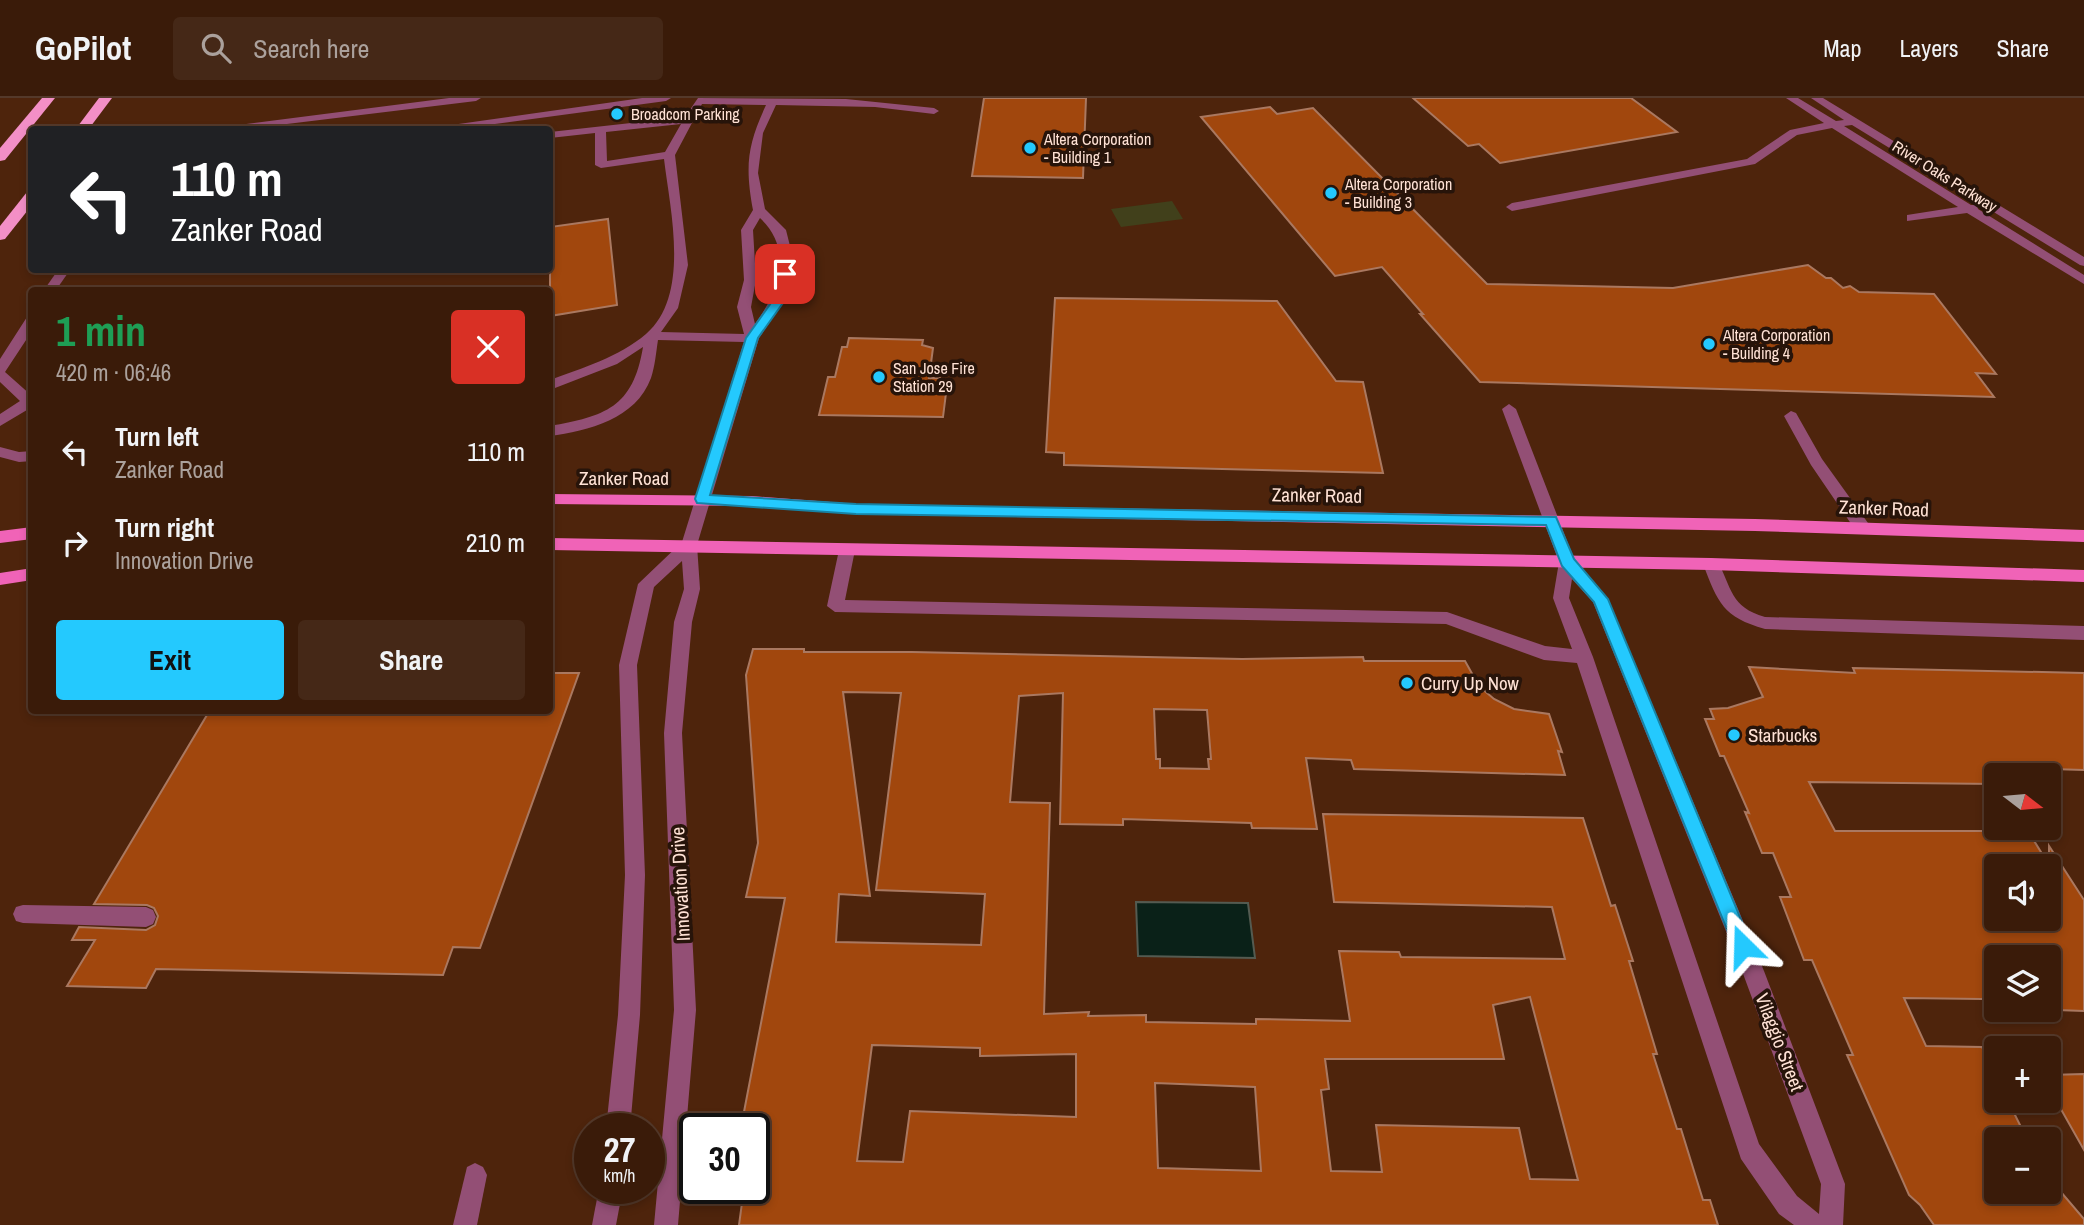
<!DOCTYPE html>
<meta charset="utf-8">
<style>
body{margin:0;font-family:"Archivo Narrow",sans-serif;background:#452817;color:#f1f3f6;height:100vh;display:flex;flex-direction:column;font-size:26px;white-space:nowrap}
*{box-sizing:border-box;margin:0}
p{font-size:23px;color:#aba19c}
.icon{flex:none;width:38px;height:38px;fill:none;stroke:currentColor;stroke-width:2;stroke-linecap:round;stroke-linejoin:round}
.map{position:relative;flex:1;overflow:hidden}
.side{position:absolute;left:28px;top:189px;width:525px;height:427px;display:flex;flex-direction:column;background:#3a1b09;border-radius:7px;box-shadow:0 4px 10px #0003,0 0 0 2px #54392a}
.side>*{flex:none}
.guide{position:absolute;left:28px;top:28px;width:525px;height:147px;border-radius:7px;box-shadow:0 4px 10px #0003,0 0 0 2px #54392a;background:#202124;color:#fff;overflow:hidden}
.needle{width:46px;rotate:106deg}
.tools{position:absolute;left:1984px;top:665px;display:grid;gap:14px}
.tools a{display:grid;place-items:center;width:77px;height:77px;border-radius:7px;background:#3a1b09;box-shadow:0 4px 10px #0003,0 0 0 2px #54392a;font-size:35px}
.speed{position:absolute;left:574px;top:1015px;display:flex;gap:14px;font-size:35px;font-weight:700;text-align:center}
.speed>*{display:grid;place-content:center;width:91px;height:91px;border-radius:50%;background:#3a1b09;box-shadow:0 4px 10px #0003,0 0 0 2px #54392a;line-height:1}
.speed small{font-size:18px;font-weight:400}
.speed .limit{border:4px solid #111;border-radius:10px;background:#fff;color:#111}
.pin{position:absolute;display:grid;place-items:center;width:60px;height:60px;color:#fff;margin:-30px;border-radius:14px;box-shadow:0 4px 10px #0006}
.me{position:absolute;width:77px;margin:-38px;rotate:338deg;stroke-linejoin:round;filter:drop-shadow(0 0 5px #0008)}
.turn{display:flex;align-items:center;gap:24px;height:147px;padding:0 28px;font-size:32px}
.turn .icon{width:91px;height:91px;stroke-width:2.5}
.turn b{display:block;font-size:49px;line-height:60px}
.round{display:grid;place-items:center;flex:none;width:74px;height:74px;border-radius:7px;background:#452817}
.head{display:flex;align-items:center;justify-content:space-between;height:119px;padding:0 28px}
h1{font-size:42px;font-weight:800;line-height:52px;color:#1e9e55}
.cta{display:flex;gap:14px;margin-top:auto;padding:14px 28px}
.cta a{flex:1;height:80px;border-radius:7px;background:#24c9fe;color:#111;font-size:28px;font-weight:800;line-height:80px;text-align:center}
.cta a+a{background:#452817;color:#f1f3f6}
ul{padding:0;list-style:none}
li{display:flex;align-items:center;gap:21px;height:91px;padding:0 28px}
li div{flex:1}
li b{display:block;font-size:26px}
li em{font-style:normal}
header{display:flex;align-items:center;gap:42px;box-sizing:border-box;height:98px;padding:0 35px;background:#3a1b09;border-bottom:2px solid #54392a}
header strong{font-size:33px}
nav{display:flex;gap:38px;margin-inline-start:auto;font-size:24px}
.search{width:490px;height:63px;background:#452817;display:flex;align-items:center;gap:18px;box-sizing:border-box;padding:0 24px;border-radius:7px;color:#aba19c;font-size:26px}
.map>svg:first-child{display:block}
.green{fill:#41401b}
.water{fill:#0a2118;stroke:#545b51;stroke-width:2}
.building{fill:#a1470d;stroke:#aa7860;stroke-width:2;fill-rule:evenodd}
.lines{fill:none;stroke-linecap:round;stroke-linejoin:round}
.minor{fill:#934f75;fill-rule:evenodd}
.major{fill:#f063b7;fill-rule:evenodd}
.highway{fill:#f38fc6;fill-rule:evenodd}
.route{fill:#24c9fe;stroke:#1783a5;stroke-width:2}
.poi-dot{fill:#24c9fe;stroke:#27140a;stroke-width:2.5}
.labels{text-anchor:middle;stroke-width:7;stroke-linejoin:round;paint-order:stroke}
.far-poi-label{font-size:16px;fill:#ffe2d5;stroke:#27140a;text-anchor:start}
.far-street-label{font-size:16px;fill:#ffe2d5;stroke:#27140a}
.street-label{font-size:19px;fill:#ffe2d5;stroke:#27140a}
.poi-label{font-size:19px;fill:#ffe2d5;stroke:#27140a;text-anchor:start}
</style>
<header>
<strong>GoPilot</strong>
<div class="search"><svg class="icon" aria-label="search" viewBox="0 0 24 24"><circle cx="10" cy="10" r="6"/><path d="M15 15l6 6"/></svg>Search here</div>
<nav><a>Map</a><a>Layers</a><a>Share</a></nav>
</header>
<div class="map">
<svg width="2084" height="1127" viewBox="0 0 2084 1127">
<rect width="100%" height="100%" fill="#4e240c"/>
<polygon class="green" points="1172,103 1183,121 1121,129 1111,111"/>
<polygon class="water" points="1136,804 1248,805 1255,860 1138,858"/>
<g class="building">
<polygon points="984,0 1086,0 1083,80 972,78"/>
<polygon points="1413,0 1631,0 1677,34 1500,65 1479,46 1468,48"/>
<polygon points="1270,9 1277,16 1313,10 1487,186 1673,190 1808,167 1826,180 1831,180 1843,190 1850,188 1859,194 1934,196 1996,276 1976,275 1994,299 1480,284 1420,216 1423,216 1382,169 1335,178 1201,19"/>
<polygon points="608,121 617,207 550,218 550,129"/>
<polygon points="1055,200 1277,203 1336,283 1363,284 1383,375 1064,367 1064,355 1046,354"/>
<polygon points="849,240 923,242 922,247 933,250 929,280 940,280 938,295 946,295 943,319 819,317 828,279 835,279 842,249 847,249"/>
<path d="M753,551H804V554H912L1242,561L1363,559L1364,563H1465L1479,588L1494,601L1514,611L1549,616L1562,654L1558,653L1565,677L1354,671L1351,662L1306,660L1317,731L1252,730L1251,725L1123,721V727L1060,726L1063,595L1019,598L1010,704L1050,705L1044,916L1089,914L1088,918L1146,917V924L1256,926V921L1350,923L1339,853L1399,854L1401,859L1565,861L1552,809L1334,804L1323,716L1583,720L1611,808L1615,807L1633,863H1629L1657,956H1653L1677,1031H1681L1703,1102H1710L1718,1127H739L744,1090H754V1031H746L748,1020L743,1019L785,800L746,799L758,745L746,577ZM843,594L901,595L876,792L985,796L981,847L836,844L839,796L870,798ZM1154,611L1207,612L1211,661H1208L1209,671L1160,670V661H1156ZM1530,899L1578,1082L1530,1081L1519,1030L1376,1027L1382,1074L1331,1073L1321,992L1329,991L1325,961H1504L1493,907ZM872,947L980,950V958L1076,956V1019L910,1013L903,1064L857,1063ZM1155,985L1255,989L1261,1073L1158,1070Z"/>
<path d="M1749,569L1855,575L1853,570L2084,575V672L2052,671L2055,677H1997V686L1809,684L1835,733H2028L2049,767V748L2084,802V913L2057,912L2055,907L2049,906V859H1997V893L1982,901L1904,900L1926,948L1982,949L1997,979V1003H2008L2027,1041H1997V1094H2061L2084,1121V1127H1934L1920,1107L1909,1097L1847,957H1853L1812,862H1804L1780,799H1791L1773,755H1762L1745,714L1749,715L1724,658H1720L1705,621H1714L1710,611L1728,610L1763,599ZM1997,768H2049V821H1997Z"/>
<polygon points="550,575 579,575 480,850 453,849 443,877 156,871 146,890 67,888 95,842 72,842 79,829 146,832 155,827 158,818 154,810 147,807 94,806 210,612 550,612"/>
<polygon points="2084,976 2084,1052 2049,990 2049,977"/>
</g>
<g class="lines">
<g class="minor">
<polygon points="449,0 481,0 476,3 237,32 200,32"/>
<polygon points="642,0 671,0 666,3 450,32 416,32"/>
<path d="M698,0L846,1L934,10L939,13L934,16L875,9L776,7L763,35L758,75L765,111L786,132L792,156L791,176L785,202L759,240L697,447L700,491L692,524L682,635L696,912L678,1127H654L674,912L664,635L674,524L684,491L682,463L654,489L637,567L645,777L640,917L630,1031H606L618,917L625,777L619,567L638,486L682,444L744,244L658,242C656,255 655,268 651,280C636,321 588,333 550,338V328C605,318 633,310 643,249L617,266L555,290L550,291V282C582,270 619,259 646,236C691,197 670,112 664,61L601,70L595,67V35L550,40V34L685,19ZM702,6L766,7C747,48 745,68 753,112L741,132L744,182L737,209L744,236L661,234L678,210L688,167L675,57ZM681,26L665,54L607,63L606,34ZM760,120C794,152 779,193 755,226L751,209L756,182L753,132Z"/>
<polygon points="1786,0 1798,0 1836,23 1844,22 1811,0 1823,0 2084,159 2084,168 2080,167 1852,27 1844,28 1971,107 1977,107 1978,111 2084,177 2084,186 1967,115 1907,123 1907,117 1958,109 1832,30 1797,37 1755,66 1512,113 1506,109 1512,105 1747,61 1790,32 1824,25"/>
<polygon points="58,172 70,172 56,192 44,192"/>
<polygon points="32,218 32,233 5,274 32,298 32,309 0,328 0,316 20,303 0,284 0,261 27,219"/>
<path d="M1509,306L1516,311L1574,461L1608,501L1764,873L1845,1086L1843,1127H1794L1779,1116L1741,1061L1577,565L1544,562L1446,526L835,514L827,508L839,452L847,446L855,452L845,502L1447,514L1545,548L1572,551L1553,500L1559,464L1502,311ZM1572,481L1593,504L1742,873L1821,1086L1819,1116L1797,1098L1759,1046L1593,559L1569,500Z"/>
<polygon points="1791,313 1796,315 1822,361 1868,425 1870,429 1868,433 1856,433 1811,367 1784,318"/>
<polygon points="0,349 19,354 32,353 32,363 19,364 0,359"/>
<path d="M1711,460L1717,462C1732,490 1730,509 1765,519L2084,528V542L1765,531C1723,519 1718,505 1703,466Z"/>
<polygon points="23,807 146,809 153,812 156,819 153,826 146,829 23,825 16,823 13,816 16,809"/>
<polygon points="475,1065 483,1069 487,1077 477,1127 453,1127 467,1069"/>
<polygon points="599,1090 623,1090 616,1127 592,1127"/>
</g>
<g class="major">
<polygon points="550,396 752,398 857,406 1755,421 2084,432 2084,444 1755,433 857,416 752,408 550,406"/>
<polygon points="32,429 32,441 0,445 0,433"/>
<polygon points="550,440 1711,460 2084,472 2084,484 1711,472 550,452"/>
<polygon points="32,470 32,482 0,487 0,475"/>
</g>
<g class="highway">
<polygon points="42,0 55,0 5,62 0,63 0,50"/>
<polygon points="99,0 112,0 88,32 75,32"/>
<polygon points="32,93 32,107 5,141 0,142 0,128 27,94"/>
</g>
</g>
<polygon class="route" points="785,172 791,176 785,202 758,240 710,397 856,406 1556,419 1574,461 1608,501 1752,848 1749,854 1743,857 1736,854 1594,504 1562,468 1546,427 856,416 697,405 695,401 746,240 773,202 779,176"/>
<g class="poi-dot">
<circle cx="617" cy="16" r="7"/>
<circle cx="1030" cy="50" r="7"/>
<circle cx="1331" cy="95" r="7"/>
<circle cx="1709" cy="246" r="7"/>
<circle cx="879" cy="279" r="7"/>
<circle cx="1407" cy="585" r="7"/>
<circle cx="1734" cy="637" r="7"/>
</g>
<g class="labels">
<g class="far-poi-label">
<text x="631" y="22">Broadcom Parking</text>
<text x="1044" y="47">Altera Corporation<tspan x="1044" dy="18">- Building 1</tspan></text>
<text x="1345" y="92">Altera Corporation<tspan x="1345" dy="18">- Building 3</tspan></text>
<text x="1723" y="243">Altera Corporation<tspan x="1723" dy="18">- Building 4</tspan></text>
<text x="893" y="276">San Jose Fire<tspan x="893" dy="18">Station 29</tspan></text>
</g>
<g class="far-street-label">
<text transform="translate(1945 78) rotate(32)" y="6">River Oaks Parkway</text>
</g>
<g class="street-label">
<text x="624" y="387">Zanker Road</text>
<text transform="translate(1317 397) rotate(1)" y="7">Zanker Road</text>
<text transform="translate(1884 410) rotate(2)" y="7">Zanker Road</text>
<text transform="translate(680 786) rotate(-93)" y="7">Innovation Drive</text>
<text transform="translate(1780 944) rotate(69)" y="7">Vilaggio Street</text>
</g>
<g class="poi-label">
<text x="1421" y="592">Curry Up Now</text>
<text x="1748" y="644">Starbucks</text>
</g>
</g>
</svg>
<div class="tools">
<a><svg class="needle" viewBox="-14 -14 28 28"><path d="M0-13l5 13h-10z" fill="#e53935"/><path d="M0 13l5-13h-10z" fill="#aba19c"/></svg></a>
<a><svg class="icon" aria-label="sound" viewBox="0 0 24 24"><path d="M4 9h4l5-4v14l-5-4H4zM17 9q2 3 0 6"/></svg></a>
<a><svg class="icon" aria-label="layers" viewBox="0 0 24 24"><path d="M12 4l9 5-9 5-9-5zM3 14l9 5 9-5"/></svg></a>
<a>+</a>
<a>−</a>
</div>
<div class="speed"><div>27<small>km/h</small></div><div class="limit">30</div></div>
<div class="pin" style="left:785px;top:176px;background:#d93025"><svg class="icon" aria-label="arrive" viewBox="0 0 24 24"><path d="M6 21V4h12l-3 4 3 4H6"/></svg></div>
<svg class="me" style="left:1743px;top:848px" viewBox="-20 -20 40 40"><path d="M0-17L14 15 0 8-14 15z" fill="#24c9fe" stroke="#fff" stroke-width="4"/></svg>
<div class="guide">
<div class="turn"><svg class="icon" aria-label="left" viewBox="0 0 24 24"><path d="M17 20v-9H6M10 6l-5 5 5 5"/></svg><div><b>110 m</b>Zanker Road</div></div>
</div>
<section class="side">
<div class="head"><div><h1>1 min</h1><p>420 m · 06:46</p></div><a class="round" style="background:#d93025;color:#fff"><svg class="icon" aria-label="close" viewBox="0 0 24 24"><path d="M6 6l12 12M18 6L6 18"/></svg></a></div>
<ul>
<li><svg class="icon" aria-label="left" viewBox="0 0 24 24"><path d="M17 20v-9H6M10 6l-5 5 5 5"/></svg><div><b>Turn left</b><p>Zanker Road</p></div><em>110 m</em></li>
<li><svg class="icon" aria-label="right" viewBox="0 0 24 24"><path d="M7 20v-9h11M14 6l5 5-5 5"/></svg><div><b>Turn right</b><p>Innovation Drive</p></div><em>210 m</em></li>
</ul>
<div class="cta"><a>Exit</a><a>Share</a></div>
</section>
</div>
